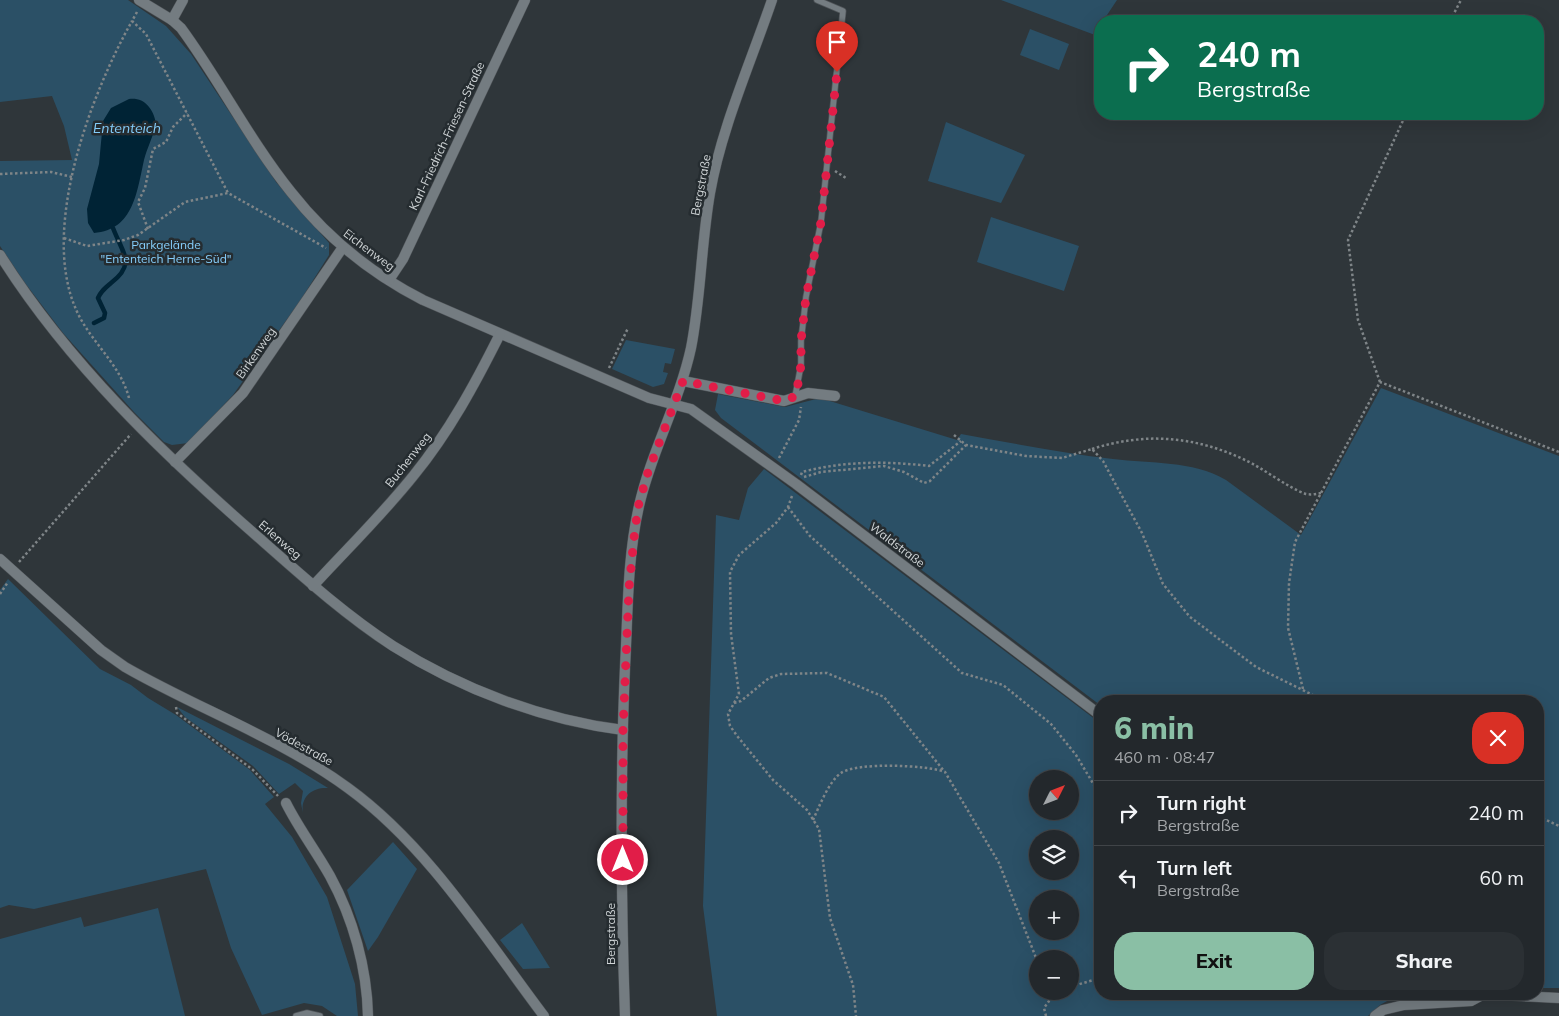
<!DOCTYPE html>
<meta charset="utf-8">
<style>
body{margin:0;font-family:Mulish,sans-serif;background:#2b3034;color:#f1f3f6;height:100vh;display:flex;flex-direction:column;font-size:19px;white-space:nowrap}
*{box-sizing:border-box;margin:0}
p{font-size:16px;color:#a3a6a9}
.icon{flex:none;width:28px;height:28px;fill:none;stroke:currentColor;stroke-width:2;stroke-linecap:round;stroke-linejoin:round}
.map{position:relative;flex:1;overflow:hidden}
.side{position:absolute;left:1094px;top:695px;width:450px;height:305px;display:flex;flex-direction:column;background:#23282c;border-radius:20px;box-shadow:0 5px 20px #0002,0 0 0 1px #404448}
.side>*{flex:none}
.hud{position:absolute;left:1094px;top:15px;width:450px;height:105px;border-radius:20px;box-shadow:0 5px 20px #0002,0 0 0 1px #404448;background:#0b6e4f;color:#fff;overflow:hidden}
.needle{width:32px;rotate:48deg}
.tools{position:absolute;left:1029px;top:770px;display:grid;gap:10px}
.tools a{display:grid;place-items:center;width:50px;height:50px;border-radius:50%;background:#23282c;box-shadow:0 5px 20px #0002,0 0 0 1px #404448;font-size:25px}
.pin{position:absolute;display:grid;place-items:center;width:42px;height:42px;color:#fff;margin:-51px -21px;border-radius:50% 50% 50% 0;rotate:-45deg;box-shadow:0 0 5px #0007}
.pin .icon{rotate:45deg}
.me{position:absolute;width:55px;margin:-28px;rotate:0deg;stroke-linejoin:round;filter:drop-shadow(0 0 4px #0008)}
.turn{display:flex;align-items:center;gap:18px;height:105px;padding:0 20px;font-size:22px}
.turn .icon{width:65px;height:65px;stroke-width:2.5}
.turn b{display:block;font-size:35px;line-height:42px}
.round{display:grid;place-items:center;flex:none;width:52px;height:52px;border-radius:20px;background:#2b3034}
.head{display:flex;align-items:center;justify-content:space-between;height:85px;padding:0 20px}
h1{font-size:30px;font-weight:800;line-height:38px;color:#8abfa5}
.cta{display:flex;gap:10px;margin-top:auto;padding:10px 20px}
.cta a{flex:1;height:58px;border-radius:20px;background:#8abfa5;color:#111;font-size:20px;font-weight:800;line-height:58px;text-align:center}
.cta a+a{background:#2b3034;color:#f1f3f6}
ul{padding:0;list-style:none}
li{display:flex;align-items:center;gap:15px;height:65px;padding:0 20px;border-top:1px solid #404448}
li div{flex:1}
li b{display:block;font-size:19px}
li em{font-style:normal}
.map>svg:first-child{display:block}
.green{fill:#2b5066;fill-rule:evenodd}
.water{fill:#002335}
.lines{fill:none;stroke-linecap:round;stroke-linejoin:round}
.stream{stroke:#002335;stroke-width:4.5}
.service-casing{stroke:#4f5458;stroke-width:7}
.minor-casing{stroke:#4f5458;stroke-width:11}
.tertiary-casing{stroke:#4f5458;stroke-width:11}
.path{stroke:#7f8588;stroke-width:2.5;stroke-dasharray:2.5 2.5;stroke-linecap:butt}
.service{stroke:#747c81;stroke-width:5.5}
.minor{stroke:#747c81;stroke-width:10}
.tertiary{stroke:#747c81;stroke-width:10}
.route{stroke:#e11d48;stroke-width:9;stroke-dasharray:0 16.2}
.labels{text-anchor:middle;stroke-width:5;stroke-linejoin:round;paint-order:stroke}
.street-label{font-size:12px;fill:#d1d6d8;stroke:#252c30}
.park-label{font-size:12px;fill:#86cefb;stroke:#252c30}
.water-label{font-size:14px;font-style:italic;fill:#83ccf9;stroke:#252c30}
</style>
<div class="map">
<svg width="1559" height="1016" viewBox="0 0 1559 1016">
<rect width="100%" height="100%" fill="#2f363a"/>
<g class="green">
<polygon points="0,0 128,0 166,26 191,54 276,182 329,243 329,255 300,301 233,395 188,443 172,445 164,442 134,412 63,333 25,283 0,246 0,161 72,160 64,126 52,96 0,102"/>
<polygon points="1001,0 1117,0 1103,21 1100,21 1100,27 1095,35"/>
<polygon points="1030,29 1069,44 1059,70 1020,55"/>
<polygon points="946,122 1025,155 1001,203 928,181"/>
<polygon points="991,217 1079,246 1064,291 977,262"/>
<polygon points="626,340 675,349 671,364 665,363 663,372 668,373 664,384 653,387 612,369"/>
<path d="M1381,388L1559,456V988H1538V701H1100V705L721,418L715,410L718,394L785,407L820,398L957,440L961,434C1012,443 1062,453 1113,459C1151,464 1192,460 1226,480L1301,535Z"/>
<path d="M764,469L1100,723V994H1397L1396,996L1380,1005L1368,1016H717L703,906L716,515L739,520L748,488ZM1038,779H1070V811H1038ZM1038,839H1070V871H1038ZM1038,899H1070V931H1038ZM1038,959H1070V991H1038Z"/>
<polygon points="8,579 100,669 131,685 148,698 176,715 250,770 274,797 265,804 292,837 327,897 355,984 358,1016 337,1016 322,1006 304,1003 262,1015 231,948 206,869 34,909 9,905 0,908 0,590"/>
<path d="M177,707L289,764L328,788C312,787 300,797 303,814L301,803L303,791L295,783L279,794L253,766L185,717Z"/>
<polygon points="393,842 417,869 378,937 368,951 347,890"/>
<polygon points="158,908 185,1016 0,1016 0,939 81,917 84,927"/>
<polygon points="522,923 550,968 523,969 500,940"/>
</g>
<path class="water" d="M129,99C144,97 153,108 156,123C154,135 147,148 144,160C137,191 134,230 94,233L88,223L87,209L99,164L103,121L111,108Z"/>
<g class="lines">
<path class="stream" d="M94,323L104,318L105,313L98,298C101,291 105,288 111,283C136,264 123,254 113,228"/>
<g class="service-casing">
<g id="service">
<polyline points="795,397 801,365 801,341 806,297 821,222 843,11 817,0"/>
<polyline points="296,1016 307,1013 320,1016"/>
</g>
</g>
<g class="minor-casing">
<g id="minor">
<path d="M139,0L172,20L181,28C220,81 250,141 291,192C327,238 372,274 423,300L649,398L691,409L796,484L1100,715"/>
<polyline points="172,20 183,0"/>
<path d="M0,255C68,363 163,454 258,537C301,575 344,614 393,646C461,689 543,720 623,730"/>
<polyline points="389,280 403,259 525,0"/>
<polyline points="683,381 784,401 808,393 835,396"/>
<polyline points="175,462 243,393 343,247"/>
<path d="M0,559L101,650L125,667C198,709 280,738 348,788C428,846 485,938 544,1016"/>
<path d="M313,586C347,549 383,514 414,475C449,432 475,384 500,334"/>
<path d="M286,803C299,829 316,851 330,876C353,918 367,968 368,1016"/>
<polyline points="1375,1016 1383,1010 1404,1005 1471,1001 1484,994 1559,998"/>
</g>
</g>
<g class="tertiary-casing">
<path id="tertiary" d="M625,1016C621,900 620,783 625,667C628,614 627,559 639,506C651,452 679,403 691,348C701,297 701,245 710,193C721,129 751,62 772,0"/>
</g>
<g class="path">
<polyline points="137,12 132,21 146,34 228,193"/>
<polyline points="1450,21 1461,0"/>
<polyline points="835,171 846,178"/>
<polyline points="0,174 51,172 72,177"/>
<polyline points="148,229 138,202 145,188 153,149 166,142 173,127 187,113"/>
<polyline points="64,238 87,246 124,240 138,235 185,202 228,193 326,248"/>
<polyline points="609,368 628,328"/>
<polyline points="1380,382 1358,320 1348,240 1406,114"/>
<path d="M129,398C120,363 88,340 75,307C41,226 91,94 132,21"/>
<polyline points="954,435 966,445 1026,456 1062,458 1092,449 1103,461 1142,533 1163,584 1190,617 1256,667 1325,701"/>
<path d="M1092,449C1145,432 1195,436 1245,460C1263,468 1288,488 1306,494C1311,495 1316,494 1321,493"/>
<polyline points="779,458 799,420 801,407"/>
<path d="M801,475L802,472C844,461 886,461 929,466L961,441"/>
<polyline points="804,477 821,472 884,466 904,472 924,483 930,481 966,445"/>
<polyline points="792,496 788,507 776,523 739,555 730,572 731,634 739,694 728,714 730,726 738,737 773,780 807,810 819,829 830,918 853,985 856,1016"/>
<polyline points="788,507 810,536 962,673 1003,685 1051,724 1076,755 1100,795"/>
<polyline points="19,562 131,434"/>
<polyline points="0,594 8,582"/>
<polyline points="1303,689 1288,628 1289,583 1295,542 1380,382 1559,452"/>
<polyline points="734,703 741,701 769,678 781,674 827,673 884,697 944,771"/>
<polyline points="176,707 177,713 253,770 278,796"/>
<polyline points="1538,816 1559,826"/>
<path d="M813,820C819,807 829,781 841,773C856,762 928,765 945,772L999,863L1038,963"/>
<polyline points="1070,987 1100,978"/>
<polyline points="1048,991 1049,1001"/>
<polyline points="1046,1016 1044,1008 1049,1001 1062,991"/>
</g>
<use href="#service" class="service"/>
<use href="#minor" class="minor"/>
<use href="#tertiary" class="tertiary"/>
</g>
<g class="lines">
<polyline class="route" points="623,860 623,730 629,588 634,538 638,507 648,472 683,381 784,401 796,396 801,365 801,341 806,297 821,222 837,72"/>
</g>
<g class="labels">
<g class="street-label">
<text transform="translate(447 136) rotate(-65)" y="4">Karl-Friedrich-Friesen-Straße</text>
<text transform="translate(701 185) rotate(-79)" y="4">Bergstraße</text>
<text transform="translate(369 250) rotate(37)" y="4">Eichenweg</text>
<text transform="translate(256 353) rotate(-55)" y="4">Birkenweg</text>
<text transform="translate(408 460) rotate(-52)" y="4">Buchenweg</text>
<text transform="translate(280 540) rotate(41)" y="4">Erlenweg</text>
<text transform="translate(897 545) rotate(37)" y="4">Waldstraße</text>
<text transform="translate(304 747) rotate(29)" y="4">Vödestraße</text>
<text transform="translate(611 934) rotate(-90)" y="4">Bergstraße</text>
</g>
<g class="park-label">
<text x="166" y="249">Parkgelände<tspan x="166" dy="14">"Ententeich Herne-Süd"</tspan></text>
</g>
<g class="water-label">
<text x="127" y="133">Ententeich</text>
</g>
</g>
</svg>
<div class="tools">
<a><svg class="needle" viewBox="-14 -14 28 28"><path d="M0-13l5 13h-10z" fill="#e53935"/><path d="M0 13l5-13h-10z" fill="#a3a6a9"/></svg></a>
<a><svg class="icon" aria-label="layers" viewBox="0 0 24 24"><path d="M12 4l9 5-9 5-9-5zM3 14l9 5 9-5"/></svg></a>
<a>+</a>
<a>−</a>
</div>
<div class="pin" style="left:837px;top:72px;background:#d93025"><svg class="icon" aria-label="arrive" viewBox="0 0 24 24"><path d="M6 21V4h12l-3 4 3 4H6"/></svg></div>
<svg class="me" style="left:623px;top:860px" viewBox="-20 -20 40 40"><circle r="17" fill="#e11d48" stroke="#fff" stroke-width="3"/><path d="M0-11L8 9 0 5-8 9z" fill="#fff"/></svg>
<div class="hud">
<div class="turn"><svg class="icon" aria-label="right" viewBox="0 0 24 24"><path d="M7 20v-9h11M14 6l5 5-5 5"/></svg><div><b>240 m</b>Bergstraße</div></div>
</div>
<section class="side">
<div class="head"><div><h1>6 min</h1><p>460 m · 08:47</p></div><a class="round" style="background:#d93025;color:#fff"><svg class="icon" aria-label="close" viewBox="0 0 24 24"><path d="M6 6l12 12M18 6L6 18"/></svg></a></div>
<ul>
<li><svg class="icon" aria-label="right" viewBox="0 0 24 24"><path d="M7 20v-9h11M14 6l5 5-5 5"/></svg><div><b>Turn right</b><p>Bergstraße</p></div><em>240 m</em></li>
<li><svg class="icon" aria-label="left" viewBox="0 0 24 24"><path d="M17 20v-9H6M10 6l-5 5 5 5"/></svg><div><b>Turn left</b><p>Bergstraße</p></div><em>60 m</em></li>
</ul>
<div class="cta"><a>Exit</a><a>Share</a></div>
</section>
</div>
